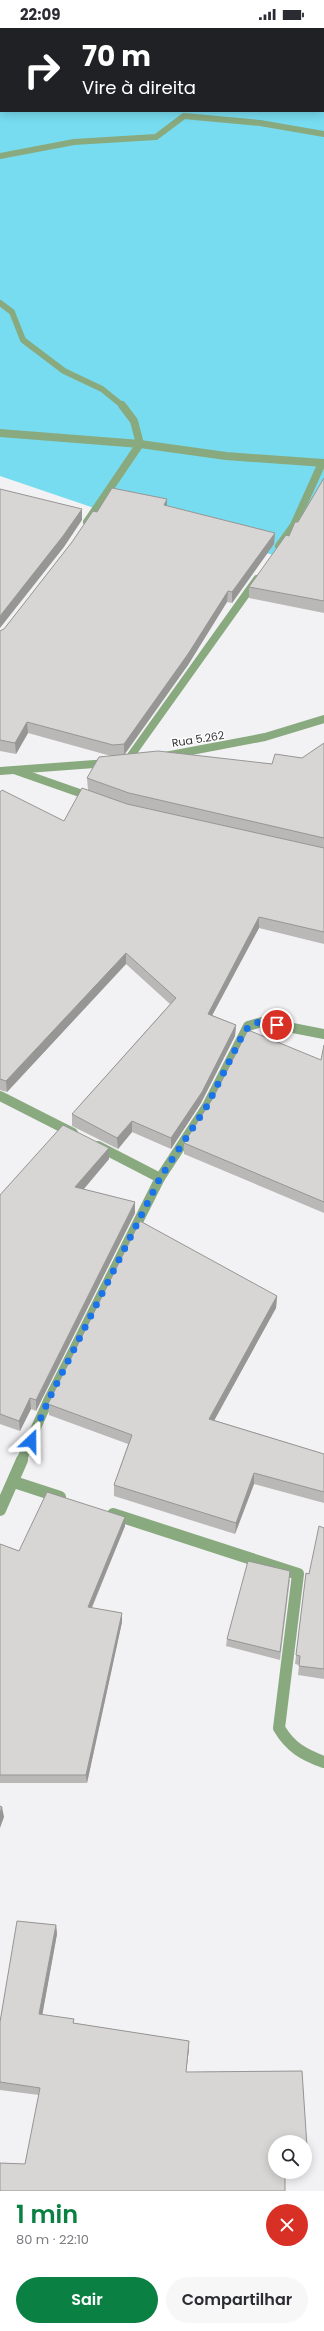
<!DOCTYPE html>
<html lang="pt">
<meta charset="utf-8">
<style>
body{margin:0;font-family:Poppins,sans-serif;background:#f7f7f7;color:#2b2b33;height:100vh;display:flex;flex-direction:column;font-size:15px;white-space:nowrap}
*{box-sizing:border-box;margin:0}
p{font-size:13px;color:#7c7c81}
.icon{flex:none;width:22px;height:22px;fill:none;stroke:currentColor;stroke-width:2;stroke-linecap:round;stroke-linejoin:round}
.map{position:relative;height:2163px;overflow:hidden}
.drawer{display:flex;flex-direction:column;background:#fff;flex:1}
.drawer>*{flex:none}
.hud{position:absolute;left:0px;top:0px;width:324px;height:84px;box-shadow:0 2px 10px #0003;background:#202124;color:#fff;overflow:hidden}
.controls{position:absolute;left:268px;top:2107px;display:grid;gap:8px}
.controls a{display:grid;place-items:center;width:44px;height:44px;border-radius:50%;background:#fff;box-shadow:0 2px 10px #0003;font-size:20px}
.pin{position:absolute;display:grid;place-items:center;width:34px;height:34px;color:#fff;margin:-17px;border:2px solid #fff;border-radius:50%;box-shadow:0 1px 4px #0007}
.me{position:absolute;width:44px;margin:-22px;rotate:23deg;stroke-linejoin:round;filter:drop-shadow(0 0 3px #0008)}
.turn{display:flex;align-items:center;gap:14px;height:84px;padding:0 16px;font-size:18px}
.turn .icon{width:52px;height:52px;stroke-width:2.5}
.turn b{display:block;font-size:28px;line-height:34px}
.round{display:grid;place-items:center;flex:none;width:42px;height:42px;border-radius:21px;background:#f7f7f7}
.headline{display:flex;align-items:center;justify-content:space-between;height:68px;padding:0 16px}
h1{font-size:24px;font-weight:600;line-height:30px;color:#0b8043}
.button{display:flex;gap:8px;margin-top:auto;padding:8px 16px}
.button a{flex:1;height:46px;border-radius:24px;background:#0b8043;color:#fff;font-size:16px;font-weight:600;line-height:46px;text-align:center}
.button a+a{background:#f7f7f7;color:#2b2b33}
.status{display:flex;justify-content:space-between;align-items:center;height:28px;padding:0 20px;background:#fff;direction:ltr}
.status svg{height:11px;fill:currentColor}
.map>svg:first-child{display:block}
.water{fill:#78dcf0}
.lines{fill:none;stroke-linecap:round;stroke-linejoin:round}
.minor-far3{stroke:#89aa7f;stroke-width:6}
.minor-far2{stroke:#89aa7f;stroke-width:8}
.minor-far1{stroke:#89aa7f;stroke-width:10}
.minor{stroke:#89aa7f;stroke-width:12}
.wall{fill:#b9b8b6}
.shaded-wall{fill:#969694}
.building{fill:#d7d6d4;stroke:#969694}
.route{stroke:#1a73e8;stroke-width:7;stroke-dasharray:0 12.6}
.labels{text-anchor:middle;stroke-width:3;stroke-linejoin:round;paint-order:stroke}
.street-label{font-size:11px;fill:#323233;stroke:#fff}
</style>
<div class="status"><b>22:09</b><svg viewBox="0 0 49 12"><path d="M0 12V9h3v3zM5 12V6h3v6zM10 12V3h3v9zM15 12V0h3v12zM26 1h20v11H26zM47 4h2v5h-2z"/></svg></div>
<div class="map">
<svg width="324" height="2163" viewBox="0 0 324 2163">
<rect width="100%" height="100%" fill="#f2f2f5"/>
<polygon class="water" points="0,39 1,83 323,83 324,58 324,538 153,500 0,448"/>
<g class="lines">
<g class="minor-far3">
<polyline points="0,128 74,114 156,109 184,88 260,95 324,106"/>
<polyline points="0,275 12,284 23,312 64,343 102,361 123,378"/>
</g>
<g class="minor-far2">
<polyline points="0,405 140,416 226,428 324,435"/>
<polyline points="87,494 140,416 134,393 122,377"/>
<polyline points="279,518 294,497 322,435"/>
<polyline points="165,728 265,709 324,691"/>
<polyline points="127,733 257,551"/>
<polyline points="14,742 91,769"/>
<polyline points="0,743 108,735"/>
</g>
<g class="minor-far1">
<polyline points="0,1068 73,1105"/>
<polyline points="98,1118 160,1150"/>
<polyline points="21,1433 48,1373 160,1150 207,1078 248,998 262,994 324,1006"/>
</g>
<g class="minor">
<polyline points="14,1454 60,1469"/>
<polyline points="0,1482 22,1432"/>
<path d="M113,1486L298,1546L279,1700C290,1719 304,1727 324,1734"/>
</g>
</g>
<g class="wall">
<polygon points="0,0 324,0 324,83 323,82 323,1 1,1 1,39 0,39"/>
<polygon points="324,450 324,585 249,570 249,559 289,508"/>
<polygon points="167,471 167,478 275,505 274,516 232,575 227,574 188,637 125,726 272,736 302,730 324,715 324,916 259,900 212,987 236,997 235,1008 201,1075 171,1121 132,1104 118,1121 72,1098 72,1086 170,976 126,936 7,1064 0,1062 0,764 64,793 88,762 87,750 111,728 28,705 16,726 0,723 0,603 4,601 97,484"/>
<polygon points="324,1017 324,1185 184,1126 184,1115 321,1032"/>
<polygon points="109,1120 109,1131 84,1161 135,1174 135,1185 36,1383 31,1381 20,1403 0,1396 0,1167"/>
<polygon points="277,1268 276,1280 214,1392 324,1426 324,1475 254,1456 235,1506 114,1468 114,1457 128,1416 49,1387 48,1376"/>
<polygon points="125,1489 125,1498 92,1580 122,1585 122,1594 87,1755 0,1755 0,1516 19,1523"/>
<polygon points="324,1500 324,1651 298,1647 299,1637 295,1636 306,1545 309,1546"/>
<polygon points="290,1551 280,1632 226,1618 227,1611"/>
<polygon points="17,1893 56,1897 57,1906 42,1987 74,1991 74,1995 189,2013 189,2021 186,2044 302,2043 308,2134 307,2141 305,2141 305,2114 275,2114 275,2144 285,2144 285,2163 0,2163 0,2135 25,2136 39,2067 0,2062 0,1994"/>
</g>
<g class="shaded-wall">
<polygon points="167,471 167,482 164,477"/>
<polygon points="82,481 82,492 64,519 0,600 0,588"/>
<polygon points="275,505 274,516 232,575 232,564"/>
<polygon points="228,563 227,574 188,637 124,727 124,716"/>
<polygon points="27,694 28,705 16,726 15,715"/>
<polygon points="259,889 259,900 207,997 208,986"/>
<polygon points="126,925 126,936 7,1064 6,1053"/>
<polygon points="236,997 235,1008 201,1075 171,1121 171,1110"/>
<polygon points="132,1093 132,1104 118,1121 117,1110"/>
<polygon points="109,1120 109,1131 76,1170 75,1159"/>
<polygon points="135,1174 135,1185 36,1383 36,1372"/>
<polygon points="277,1268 276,1280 209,1402 209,1391"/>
<polygon points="30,1370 31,1381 20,1403 19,1393"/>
<polygon points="254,1445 254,1456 235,1506 236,1495"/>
<polygon points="125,1489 125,1498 88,1588 88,1579"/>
<polygon points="122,1585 122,1594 87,1755 86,1747"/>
<polygon points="2,1779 4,1789 0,1800 0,1786"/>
<polygon points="56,1897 57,1906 41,1994 39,1986"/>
<polygon points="189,2013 189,2021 185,2052 186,2044"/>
</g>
<g class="building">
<polygon points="0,0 324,0 324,72 323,72 323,1 1,1 1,29 0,29"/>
<polygon points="324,450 324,573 249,559 286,507 289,508 295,494 298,494"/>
<polygon points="112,460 167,471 164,477 275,505 232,564 228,563 188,626 124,716 113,717 27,694 15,715 0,712 0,603 4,601 72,514 93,483 97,484"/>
<polygon points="0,461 82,481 63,508 0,588"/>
<polygon points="324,715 324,810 129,765 87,750 99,729 158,723 272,736 275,726 302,730"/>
<polygon points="82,760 127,776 324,820 324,904 259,889 208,986 236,997 202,1064 171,1110 132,1093 117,1110 72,1086 176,970 126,925 6,1053 0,1051 0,764 2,762 64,793"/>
<polygon points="248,1002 321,1032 324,1017 324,1174 184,1115 213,1070"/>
<polygon points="63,1097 109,1120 75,1159 135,1174 36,1372 30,1370 19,1393 0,1386 0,1167"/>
<polygon points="140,1193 277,1268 209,1391 324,1426 324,1464 254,1445 236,1495 114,1457 132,1407 48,1376"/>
<polygon points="47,1464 125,1489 88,1579 122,1585 86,1747 0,1747 0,1516 19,1523"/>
<polygon points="319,1498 324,1500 324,1641 299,1638 300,1628 296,1627 306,1545 309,1546"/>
<polygon points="248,1533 290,1543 280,1624 227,1611"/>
<polygon points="0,1778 2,1779 0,1786"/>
<polygon points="17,1893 56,1897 39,1986 74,1991 73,1995 189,2013 186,2044 302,2043 308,2134 305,2134 305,2114 275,2114 275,2144 285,2144 285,2163 0,2163 0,2135 25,2136 40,2060 0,2054 0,1994"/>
</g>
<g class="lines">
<path class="route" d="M31,1413L48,1373L160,1150L207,1078L242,1008C252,991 258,993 277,997"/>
</g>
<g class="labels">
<g class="street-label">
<text transform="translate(198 711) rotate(-9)" y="4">Rua 5.262</text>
</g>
</g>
</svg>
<div class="controls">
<a><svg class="icon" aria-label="search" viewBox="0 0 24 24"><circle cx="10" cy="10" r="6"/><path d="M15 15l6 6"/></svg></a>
</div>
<div class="pin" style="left:277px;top:997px;background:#d93025"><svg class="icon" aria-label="arrive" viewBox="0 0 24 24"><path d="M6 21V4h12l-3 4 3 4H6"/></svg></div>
<svg class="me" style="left:31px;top:1413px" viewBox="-20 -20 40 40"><path d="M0-17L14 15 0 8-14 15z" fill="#1a73e8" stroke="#fff" stroke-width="4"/></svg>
<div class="hud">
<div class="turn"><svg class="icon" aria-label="right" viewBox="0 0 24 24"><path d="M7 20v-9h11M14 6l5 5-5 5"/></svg><div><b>70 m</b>Vire à direita</div></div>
</div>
</div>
<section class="drawer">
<div class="headline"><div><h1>1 min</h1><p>80 m · 22:10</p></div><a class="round" style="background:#d93025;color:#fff"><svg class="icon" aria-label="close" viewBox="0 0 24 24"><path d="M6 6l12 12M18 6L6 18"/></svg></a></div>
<div class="button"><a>Sair</a><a>Compartilhar</a></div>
</section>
